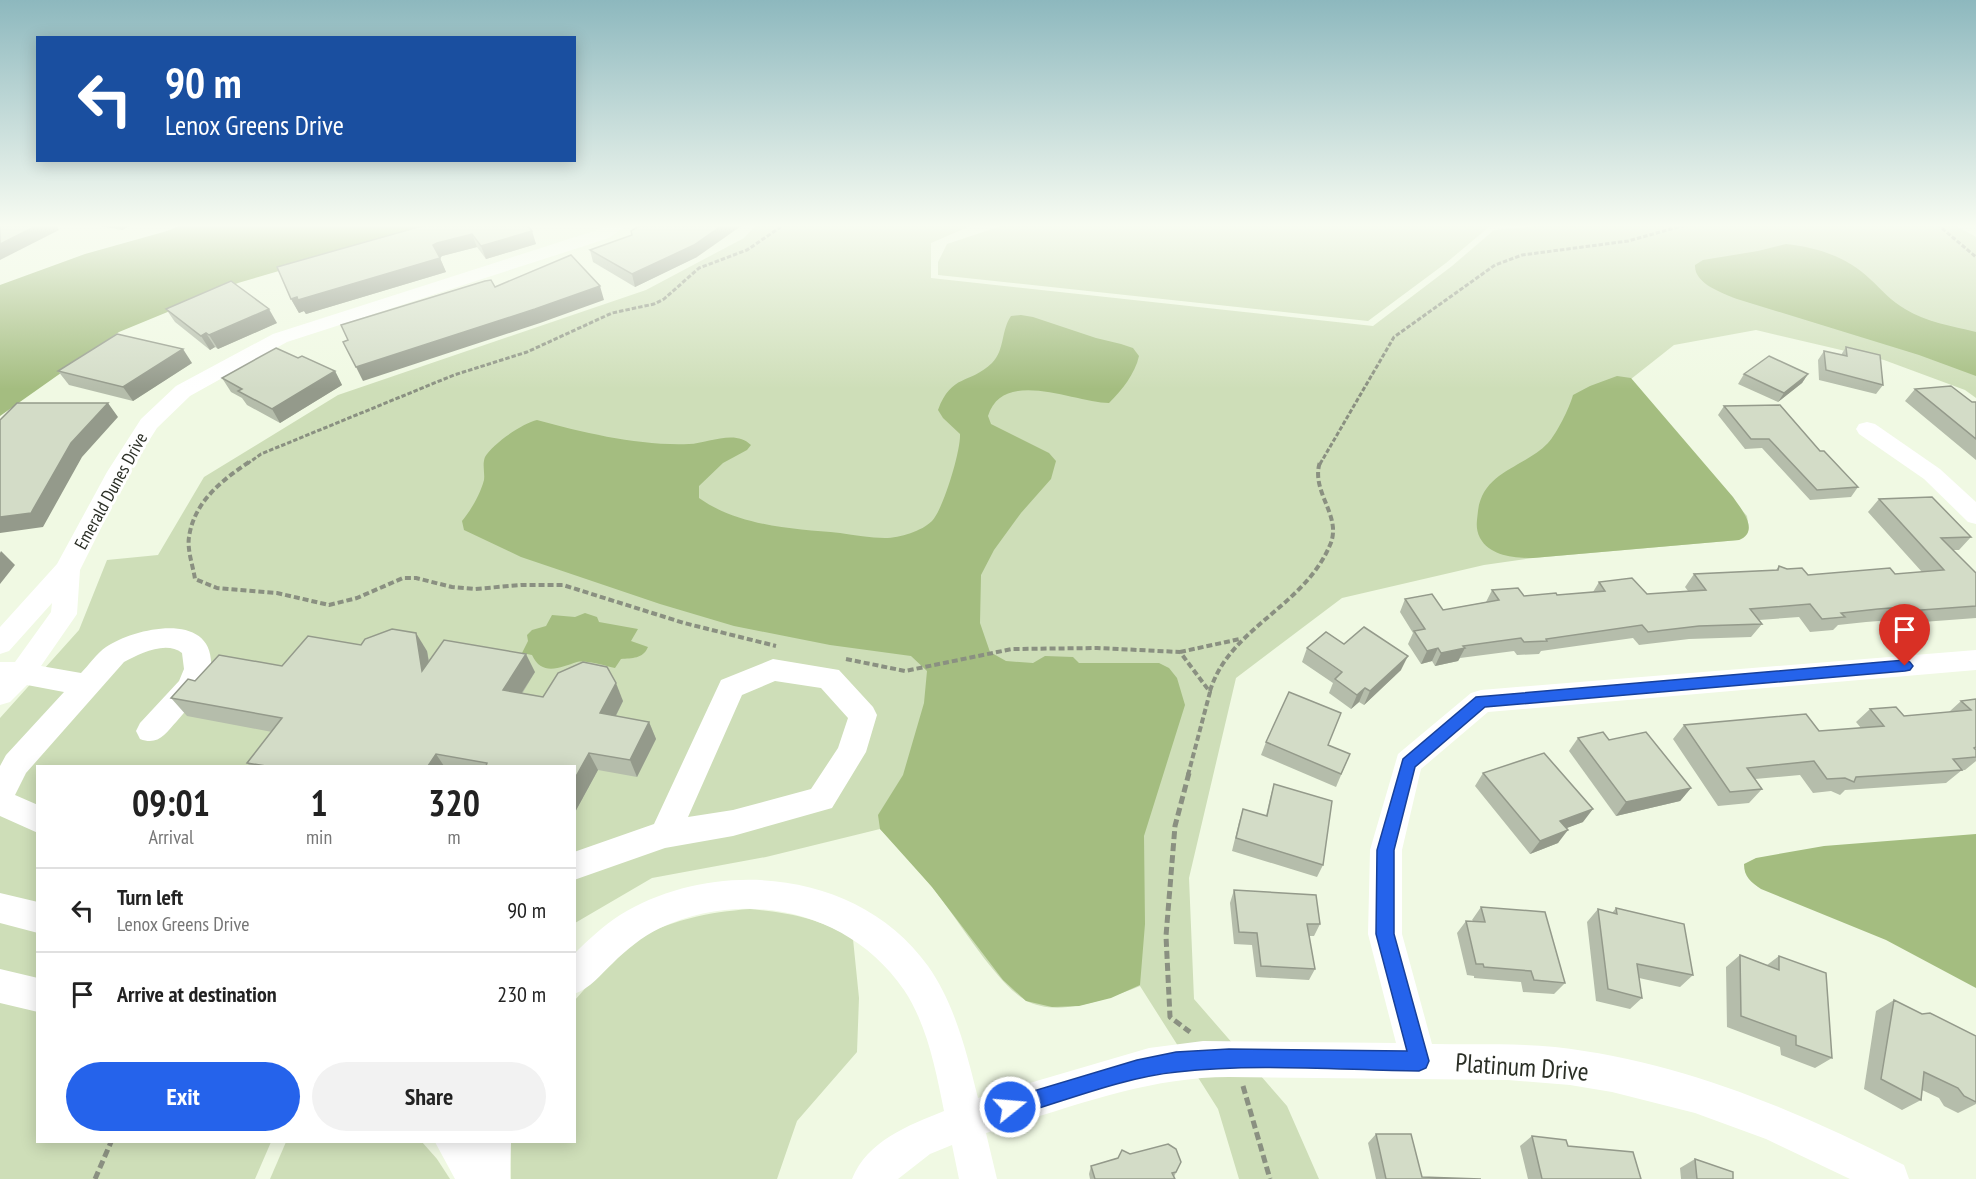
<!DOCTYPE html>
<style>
body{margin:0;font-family:"PT Sans Narrow",sans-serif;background:#f2f2f2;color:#222;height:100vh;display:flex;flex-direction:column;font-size:22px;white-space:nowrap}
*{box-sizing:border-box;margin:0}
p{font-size:20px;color:#767676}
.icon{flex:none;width:33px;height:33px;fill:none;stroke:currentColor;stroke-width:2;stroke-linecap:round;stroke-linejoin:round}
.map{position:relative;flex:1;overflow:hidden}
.drawer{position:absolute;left:36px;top:765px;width:540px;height:378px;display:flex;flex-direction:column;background:#fff;border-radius:0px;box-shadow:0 3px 15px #0003}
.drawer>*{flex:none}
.banner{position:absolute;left:36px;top:36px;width:540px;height:126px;border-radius:0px;box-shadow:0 3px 15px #0003;background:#1a4fa0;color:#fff;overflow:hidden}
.pin{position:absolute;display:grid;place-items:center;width:51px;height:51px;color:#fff;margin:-62px -26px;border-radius:50% 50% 50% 0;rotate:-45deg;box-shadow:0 0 6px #0007}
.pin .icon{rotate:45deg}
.me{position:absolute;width:66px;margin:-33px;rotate:73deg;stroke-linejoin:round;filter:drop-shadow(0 0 4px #0008)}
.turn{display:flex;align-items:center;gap:21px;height:126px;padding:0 30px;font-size:27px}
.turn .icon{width:78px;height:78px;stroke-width:2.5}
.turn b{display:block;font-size:42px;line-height:51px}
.eta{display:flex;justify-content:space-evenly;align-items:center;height:102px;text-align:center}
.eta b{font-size:36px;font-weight:700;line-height:42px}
.action{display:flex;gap:12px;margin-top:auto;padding:12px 30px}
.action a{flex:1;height:69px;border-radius:36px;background:#2563eb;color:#fff;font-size:24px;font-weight:700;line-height:69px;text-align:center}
.action a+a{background:#f2f2f2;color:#222}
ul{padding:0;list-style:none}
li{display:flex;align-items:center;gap:18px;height:84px;padding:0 30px;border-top:2px solid #e0e0e0}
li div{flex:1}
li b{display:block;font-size:22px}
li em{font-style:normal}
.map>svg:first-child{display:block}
.green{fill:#cedeb8}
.water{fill:#a4bd80}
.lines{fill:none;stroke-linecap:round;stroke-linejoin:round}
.path-far2{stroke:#8a9081;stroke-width:3;stroke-dasharray:4.5 2;stroke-linecap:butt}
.path-far1{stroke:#8a9081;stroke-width:4;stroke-dasharray:6 3;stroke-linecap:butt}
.path{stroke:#8a9081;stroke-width:5;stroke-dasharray:8 4;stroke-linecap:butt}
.minor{fill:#fff;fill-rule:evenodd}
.wall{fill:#b5bdab}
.shaded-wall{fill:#949a8b}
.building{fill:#d3dcc7;stroke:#949a8b;stroke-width:1.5}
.route{fill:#2563eb;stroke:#184099;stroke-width:1.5}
.labels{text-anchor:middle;stroke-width:6;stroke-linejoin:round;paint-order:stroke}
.far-street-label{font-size:18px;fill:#2b2f26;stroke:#fff}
.near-street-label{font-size:26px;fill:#2b2f26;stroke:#fff}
</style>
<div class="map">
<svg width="1976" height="1179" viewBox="0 0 1976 1179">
<rect width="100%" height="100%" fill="#f0f9e3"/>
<g class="green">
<path d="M757,224H975L931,243V278L1373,326L1452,266L1494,230L1560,224H1953L1976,237V398L1965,390L1884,360L1756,330L1674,345L1631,379L1747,516C1749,528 1751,535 1739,540L1533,558L1484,565L1342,598L1236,678L1189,878L1194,999L1287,1106L1319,1179H1239L1218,1109L1140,986C1109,998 1058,1019 1025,1000C995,982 956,916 932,887C916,867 898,848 880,829L766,857L652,878L575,923L574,766H38V1142H271L255,1179H0V718L79,630L107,560L158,555L204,477L338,395L646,290L744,238Z"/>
<polygon points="1007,224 1516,224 1489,227 1446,263 1368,321 938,275 938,262 947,244"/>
<path d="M750,909C789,913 820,918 853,939L859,998L857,1052L797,1121L777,1179H511L510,1142H574L575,1000C592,981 610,959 631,944C665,920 710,912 750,909Z"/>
<polygon points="286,1142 422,1142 437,1159 450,1179 270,1179"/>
</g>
<g class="water">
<polygon points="184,224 440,224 238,283 119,332 0,416 0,285 85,254 167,231"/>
<path d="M1786,244C1816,247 1848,257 1870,279C1882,290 1891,301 1905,309C1926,322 1952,326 1976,332V376L1919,355L1737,299C1723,293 1694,284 1695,265L1703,260L1758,251Z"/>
<path d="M1021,315L1033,317L1096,338L1121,344L1133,348L1139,356C1135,374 1122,390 1109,403C1076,403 1003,367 988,416L991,424L1049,453L1056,461L1051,479L1021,513L994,550L981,575L980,623L990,652L1006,661L1033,663L1045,656L1073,657L1079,663H1159L1169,668L1177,678L1185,705L1144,836L1145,924L1140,985L1111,998L1079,1006L1052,1007L1026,1001L1003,980L932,887L880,829L878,815L903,775L924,703L927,671L911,656L830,645L734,626L660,604L521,557L464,530L462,521C471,510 480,495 484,480C485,472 482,465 485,457C492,444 523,423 537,420C585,433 639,446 689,444C708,443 736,429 751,445L747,450L723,463L699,486V498C738,526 793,529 840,533C855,535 870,538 885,538C900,538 922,531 932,521C943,510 961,450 960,434L943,418L938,410C952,373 969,385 992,363C1005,350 1001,330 1011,316Z"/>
<path d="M1617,376L1631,378L1733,497C1742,510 1760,531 1739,540L1533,558C1514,558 1490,556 1480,538C1475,528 1477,521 1478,511C1483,471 1524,468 1548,443C1557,433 1569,409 1573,395L1590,386Z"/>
<path d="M585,613L597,617L599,622L638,629L631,641L648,647C643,659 632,658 621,659L615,668C605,666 587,660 577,662C561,667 542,677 532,655L522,653L528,641L527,635L532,630L546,626L552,615L575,617Z"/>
<path d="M1976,834V988L1886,940L1761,889C1751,882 1744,877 1744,864L1756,858L1824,846Z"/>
</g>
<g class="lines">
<g class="path-far2">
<polyline points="1937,224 1976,257"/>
<polyline points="247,464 261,454 454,375 527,352 612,313 654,304 664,299 699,268 747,250 785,224"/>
<polyline points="1320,464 1394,337 1495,265 1522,255 1628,241 1689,224"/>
</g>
<g class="path-far1">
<path d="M249,462C222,480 194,502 189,537C187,550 193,566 195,579L217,588L277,593L329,605L357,598L403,578H416L452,587L475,589L521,585H563L684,623L776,646"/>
<polyline points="1180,652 1240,639"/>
<polyline points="846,659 905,671 1012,649 1097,648 1180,652 1210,692 1188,775"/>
<path d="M1210,691C1229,628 1304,607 1330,545C1343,516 1310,492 1320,462"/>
</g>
<g class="path">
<polyline points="1189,773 1175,826 1166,936 1170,1017 1190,1032"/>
<polyline points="1243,1086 1270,1179"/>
<polyline points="95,1179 111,1142"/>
</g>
<g class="minor">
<path d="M607,224H629L609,238L287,342L190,396L157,428L129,472L80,570L77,614L41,666L81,673C89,665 97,653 106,647C136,627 215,610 211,668C210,686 188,708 177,721C165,734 158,746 140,739L136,731L140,723L179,681L184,669L182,653C166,640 139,654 124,662L26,773L15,795L38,805V833L0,816V766L6,755L64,692L27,685L10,702L0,705V662H15L51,612L52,603L9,651L0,654V627L57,564L107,472L141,419L176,386L273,334L597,230Z"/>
<polygon points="1867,422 1875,424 1940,469 1976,502 1976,524 1968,522 1924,479 1859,434 1856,429 1859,424"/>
<path d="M1976,650V670L1488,712L1421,769L1402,850V934L1432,1044C1473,1045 1514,1043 1555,1047C1679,1061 1794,1109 1904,1165L1909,1179H1850L1766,1139L1695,1113L1612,1092L1570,1085L1508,1080L1229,1077C1145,1077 1066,1109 986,1133L997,1179H959L952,1145L930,1154L898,1179H852C867,1141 909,1125 944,1111C936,1071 927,1024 904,990C850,911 746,888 660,928C642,937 627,949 613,963C600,975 591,988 574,994V954C588,940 603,926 620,915C717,856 860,870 928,966C955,1004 967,1054 978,1098L1149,1048L1203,1041L1396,1043L1368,934L1370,850L1398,754L1471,693L1481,690Z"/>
<path d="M773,659L839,670L873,707L877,715L866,752L832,808L733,836L665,848L574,880V852L654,824L721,680ZM775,681L821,688L848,718L838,748L811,789L733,810L688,817L742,695Z"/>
<polygon points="0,893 38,902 38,933 0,923"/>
<polygon points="0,969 38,978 38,1012 0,1003"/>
<polygon points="435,1142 511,1142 510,1179 455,1179"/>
</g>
</g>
<g class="wall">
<polygon points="88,224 133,224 122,230"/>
<polygon points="429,224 530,229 536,244 486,259 477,247 442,256 440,258 446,272 306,314 304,311 299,313 291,299"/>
<polygon points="632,235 697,257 635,287 593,262 590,250"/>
<polygon points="166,309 277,323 218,349 215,347 210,350 175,322"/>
<polygon points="1846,347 1883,385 1876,394 1819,380 1818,360 1824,351 1841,355"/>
<polygon points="298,358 335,371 342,385 280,423 247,405 242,398 231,392 222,378"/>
<polygon points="192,363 133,401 69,385 58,371"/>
<polygon points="1744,374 1808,374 1802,383 1778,402 1738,384"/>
<polygon points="1915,389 1972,402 1976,402 1976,460 1905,401"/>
<polygon points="1724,406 1820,451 1858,487 1851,497 1810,500 1762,448 1745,449 1718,415"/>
<polygon points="1879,499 1971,537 1959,550 1953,550 1976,573 1976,618 1896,624 1892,620 1866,622 1838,625 1833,630 1810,632 1799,617 1759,620 1762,624 1751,637 1689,639 1639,645 1633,638 1541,651 1539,654 1517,655 1514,651 1460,658 1458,661 1435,666 1432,661 1421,664 1408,644 1413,633 1400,612 1405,599 1443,610 1486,602 1492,590 1524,596 1557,595 1593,592 1599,582 1647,594 1688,591 1685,587 1694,574 1776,570 1779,566 1808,575 1895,574 1922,572 1868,512"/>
<polygon points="1344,644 1401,670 1364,705 1359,702 1351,709 1329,693 1333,683 1302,662 1307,648"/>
<polygon points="361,645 427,651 429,661 535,672 522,694 543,697 623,701 616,716 649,722 656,739 637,777 598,770 574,814 574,766 250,766 247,763 272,732 187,716 171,698 195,681 282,666"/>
<polygon points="1976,699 1976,761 1965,770 1962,770 1946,783 1845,790 1840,795 1831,791 1813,793 1800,775 1755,779 1762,789 1749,803 1718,806 1673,739 1684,725 1819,731 1861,728 1856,722 1870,709 1904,716 1949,712 1961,701"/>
<polygon points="1578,738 1609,740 1691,788 1680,801 1616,816 1569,751"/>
<polygon points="1266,742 1350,754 1336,787 1261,755"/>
<polygon points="1483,773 1583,822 1566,828 1558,843 1530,854 1475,786"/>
<polygon points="1274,784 1323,865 1317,877 1232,851 1239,822 1243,809 1266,816 1270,798"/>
<polygon points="1234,890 1320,924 1314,936 1309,936 1315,969 1309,980 1256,977 1252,945 1234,944 1230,903"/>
<polygon points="1481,907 1565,983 1554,994 1523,992 1521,982 1474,978 1474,976 1467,975 1457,933 1466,921 1473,921 1472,920"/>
<polygon points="1616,908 1693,975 1680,987 1639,978 1642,998 1630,1009 1596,1001 1587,922 1598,909 1612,913"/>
<polygon points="1740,955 1767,965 1779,956 1832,1058 1815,1068 1781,1055 1780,1047 1727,1027 1726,967"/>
<polygon points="1894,1000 1922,1014 1976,1036 1976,1104 1958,1113 1944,1106 1939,1098 1922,1090 1921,1100 1902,1110 1864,1089 1876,1011"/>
<polygon points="1376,1134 1422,1177 1481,1179 1376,1179 1368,1143"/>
<polygon points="1532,1136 1568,1146 1641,1179 1528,1179 1520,1146"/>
<polygon points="1130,1154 1181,1162 1174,1177 1175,1179 1090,1179 1089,1174 1091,1166"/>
<polygon points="1695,1159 1733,1179 1681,1179 1680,1168"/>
</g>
<g class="shaded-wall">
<polygon points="40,224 55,224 59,230 0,260 0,244"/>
<polygon points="118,224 133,224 122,230"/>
<polygon points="724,224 744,224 697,257 635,287 632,274"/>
<polygon points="532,231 536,244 486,259 481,246"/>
<polygon points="472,234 477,247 442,256 439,259 440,258 446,272 306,314 304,311 299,313 291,299 433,245 437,243"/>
<polygon points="600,286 604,300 540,323 363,381 356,367"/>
<polygon points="269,309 277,323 218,349 209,335"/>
<polygon points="206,333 215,347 210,350 201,336"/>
<polygon points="183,349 192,363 133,401 123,387"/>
<polygon points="335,371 342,385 280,423 272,409"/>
<polygon points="1808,374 1802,383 1778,402 1784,393"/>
<polygon points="108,403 118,417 82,457 43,527 0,533 0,517 71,443"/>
<polygon points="1,551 15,565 0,584 0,553"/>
<polygon points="416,633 427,651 433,689 422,671"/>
<polygon points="1438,648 1432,661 1421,664 1427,651"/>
<polygon points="1465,648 1458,661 1435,666 1441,653"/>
<polygon points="526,654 535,672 512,708 503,690"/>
<polygon points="1408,656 1401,670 1364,705 1370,691"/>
<polygon points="616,683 623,701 608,731 600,713"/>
<polygon points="1365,688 1359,702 1351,709 1357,695"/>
<polygon points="649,722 656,739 637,777 630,760"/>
<polygon points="589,753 598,770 574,814 574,780"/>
<polygon points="436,754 444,766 428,766"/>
<polygon points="1691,788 1680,801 1616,816 1626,802"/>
<polygon points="1593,809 1583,822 1551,834 1560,821"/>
<polygon points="1568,830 1558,843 1530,854 1540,841"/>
</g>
<g class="building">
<polygon points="0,224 40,224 0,244"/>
<polygon points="429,224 526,224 532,231 481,246 472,234 437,243 433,245 440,258 298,300 297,297 291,299 277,267"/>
<polygon points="642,224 724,224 694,245 632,274 590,250 632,235 631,231"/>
<polygon points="571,255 600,286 535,309 356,367 343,342 348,340 341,325 485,281 491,280 495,287"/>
<polygon points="231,281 269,309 209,335 206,333 201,336 166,309"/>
<polygon points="117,334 183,349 123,387 58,371"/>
<polygon points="1846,347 1880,355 1883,385 1826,370 1824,351 1847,356"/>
<polygon points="276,348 298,358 302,356 335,371 272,409 238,391 242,389 222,378"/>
<polygon points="1769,356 1808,374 1784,393 1744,374"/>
<polygon points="1951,386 1972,402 1976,402 1976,439 1915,389"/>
<polygon points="17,403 108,403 71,443 31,513 0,517 0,420"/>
<polygon points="1780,405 1820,451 1824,451 1858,487 1817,490 1769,439 1751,439 1724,406"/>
<polygon points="1932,497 1971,537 1941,538 1976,573 1976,606 1908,611 1904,607 1878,609 1841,613 1845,617 1822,619 1810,604 1750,609 1762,624 1699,626 1648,632 1642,625 1546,639 1547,641 1524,642 1521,638 1463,646 1465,648 1441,653 1438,648 1427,651 1414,631 1425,629 1405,599 1432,594 1443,610 1499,600 1492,590 1518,588 1524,596 1556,593 1557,595 1605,591 1599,582 1632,578 1647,594 1706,590 1694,574 1778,570 1779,566 1787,569 1802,568 1808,575 1890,568 1895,574 1944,570 1879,499"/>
<polygon points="1364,627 1408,656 1370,691 1365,688 1357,695 1335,679 1342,672 1307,648 1326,632 1344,644"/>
<polygon points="392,629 416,633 422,671 444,640 526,654 503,690 543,697 558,673 583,662 607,667 616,683 600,713 649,722 630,760 589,753 574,780 574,766 486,766 487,763 436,754 428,766 266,766 247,763 282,718 171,698 188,679 195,681 219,655 282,666 308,636 361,645 365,639"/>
<polygon points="1289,692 1341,713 1328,745 1350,754 1341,774 1266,742"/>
<polygon points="1976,699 1976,747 1974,748 1976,750 1976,757 1953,759 1962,770 1856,777 1854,782 1845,778 1827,779 1814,761 1747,768 1762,789 1730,792 1684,725 1806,714 1819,731 1884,726 1870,709 1896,707 1904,716 1971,710 1961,701"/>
<polygon points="1603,732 1609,740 1646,732 1691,788 1626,802 1578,738"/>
<polygon points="1544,753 1593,809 1560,821 1568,830 1540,841 1483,773"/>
<polygon points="1274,784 1332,801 1323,865 1236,838 1243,809 1267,816"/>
<polygon points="1234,890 1316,895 1320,924 1307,924 1315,969 1261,966 1257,933 1239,932"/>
<polygon points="1481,907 1545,912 1565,983 1534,980 1531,971 1484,967 1483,964 1476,964 1466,921 1485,922"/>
<polygon points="1616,908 1684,924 1693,975 1637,964 1642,998 1608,989 1598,909 1617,914"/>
<polygon points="1740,955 1779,970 1779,956 1826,973 1832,1058 1796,1045 1796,1036 1741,1016"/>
<polygon points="1894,1000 1922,1014 1930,1013 1976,1036 1976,1102 1964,1096 1958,1088 1924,1072 1921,1100 1881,1079"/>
<polygon points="1376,1134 1411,1134 1422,1177 1481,1179 1386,1179"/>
<polygon points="1532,1136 1566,1140 1568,1146 1633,1152 1641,1179 1542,1179"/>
<polygon points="1168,1144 1176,1149 1181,1162 1176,1172 1172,1173 1175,1179 1095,1179 1091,1166 1118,1158 1122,1150 1130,1154"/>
<polygon points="1695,1159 1733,1172 1733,1179 1697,1179"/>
</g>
<linearGradient id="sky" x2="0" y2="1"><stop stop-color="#8db8be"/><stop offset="0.58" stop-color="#f8fcf2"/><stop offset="1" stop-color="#f8fcf2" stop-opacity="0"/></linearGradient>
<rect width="1976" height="389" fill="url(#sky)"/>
<path class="route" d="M1905,660L1910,662L1913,666L1910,670L1905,671L1485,707L1415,767L1394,850V934L1429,1061L1426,1068L1419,1071C1339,1070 1257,1063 1177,1072C1124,1077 1062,1102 1010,1117L1003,1114L1000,1107L1003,1100L1010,1098L1137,1060L1176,1052L1229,1049L1407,1051L1376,934L1377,850L1403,759L1476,697Z"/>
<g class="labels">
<g class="far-street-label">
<text transform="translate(111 491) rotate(-61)" y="6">Emerald Dunes Drive</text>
</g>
<g class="near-street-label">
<text transform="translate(1522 1067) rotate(4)" y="9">Platinum Drive</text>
</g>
</g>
</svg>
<div class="pin" style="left:1905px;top:666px;background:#d93025"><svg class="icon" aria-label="arrive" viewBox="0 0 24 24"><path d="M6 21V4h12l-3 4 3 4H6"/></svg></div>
<svg class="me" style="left:1010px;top:1107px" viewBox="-20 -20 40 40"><circle r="17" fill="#2563eb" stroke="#fff" stroke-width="3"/><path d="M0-11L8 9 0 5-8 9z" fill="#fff"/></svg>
<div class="banner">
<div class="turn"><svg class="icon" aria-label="left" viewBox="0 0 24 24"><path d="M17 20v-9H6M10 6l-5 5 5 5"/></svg><div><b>90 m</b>Lenox Greens Drive</div></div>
</div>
<section class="drawer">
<div class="eta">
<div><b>09:01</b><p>Arrival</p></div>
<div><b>1</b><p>min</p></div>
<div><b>320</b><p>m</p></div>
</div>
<ul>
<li><svg class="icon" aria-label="left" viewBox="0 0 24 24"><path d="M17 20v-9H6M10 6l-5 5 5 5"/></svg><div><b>Turn left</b><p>Lenox Greens Drive</p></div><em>90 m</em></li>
<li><svg class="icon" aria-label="arrive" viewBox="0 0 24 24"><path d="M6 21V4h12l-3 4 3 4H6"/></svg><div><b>Arrive at destination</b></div><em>230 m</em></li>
</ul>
<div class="action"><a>Exit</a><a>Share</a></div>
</section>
</div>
